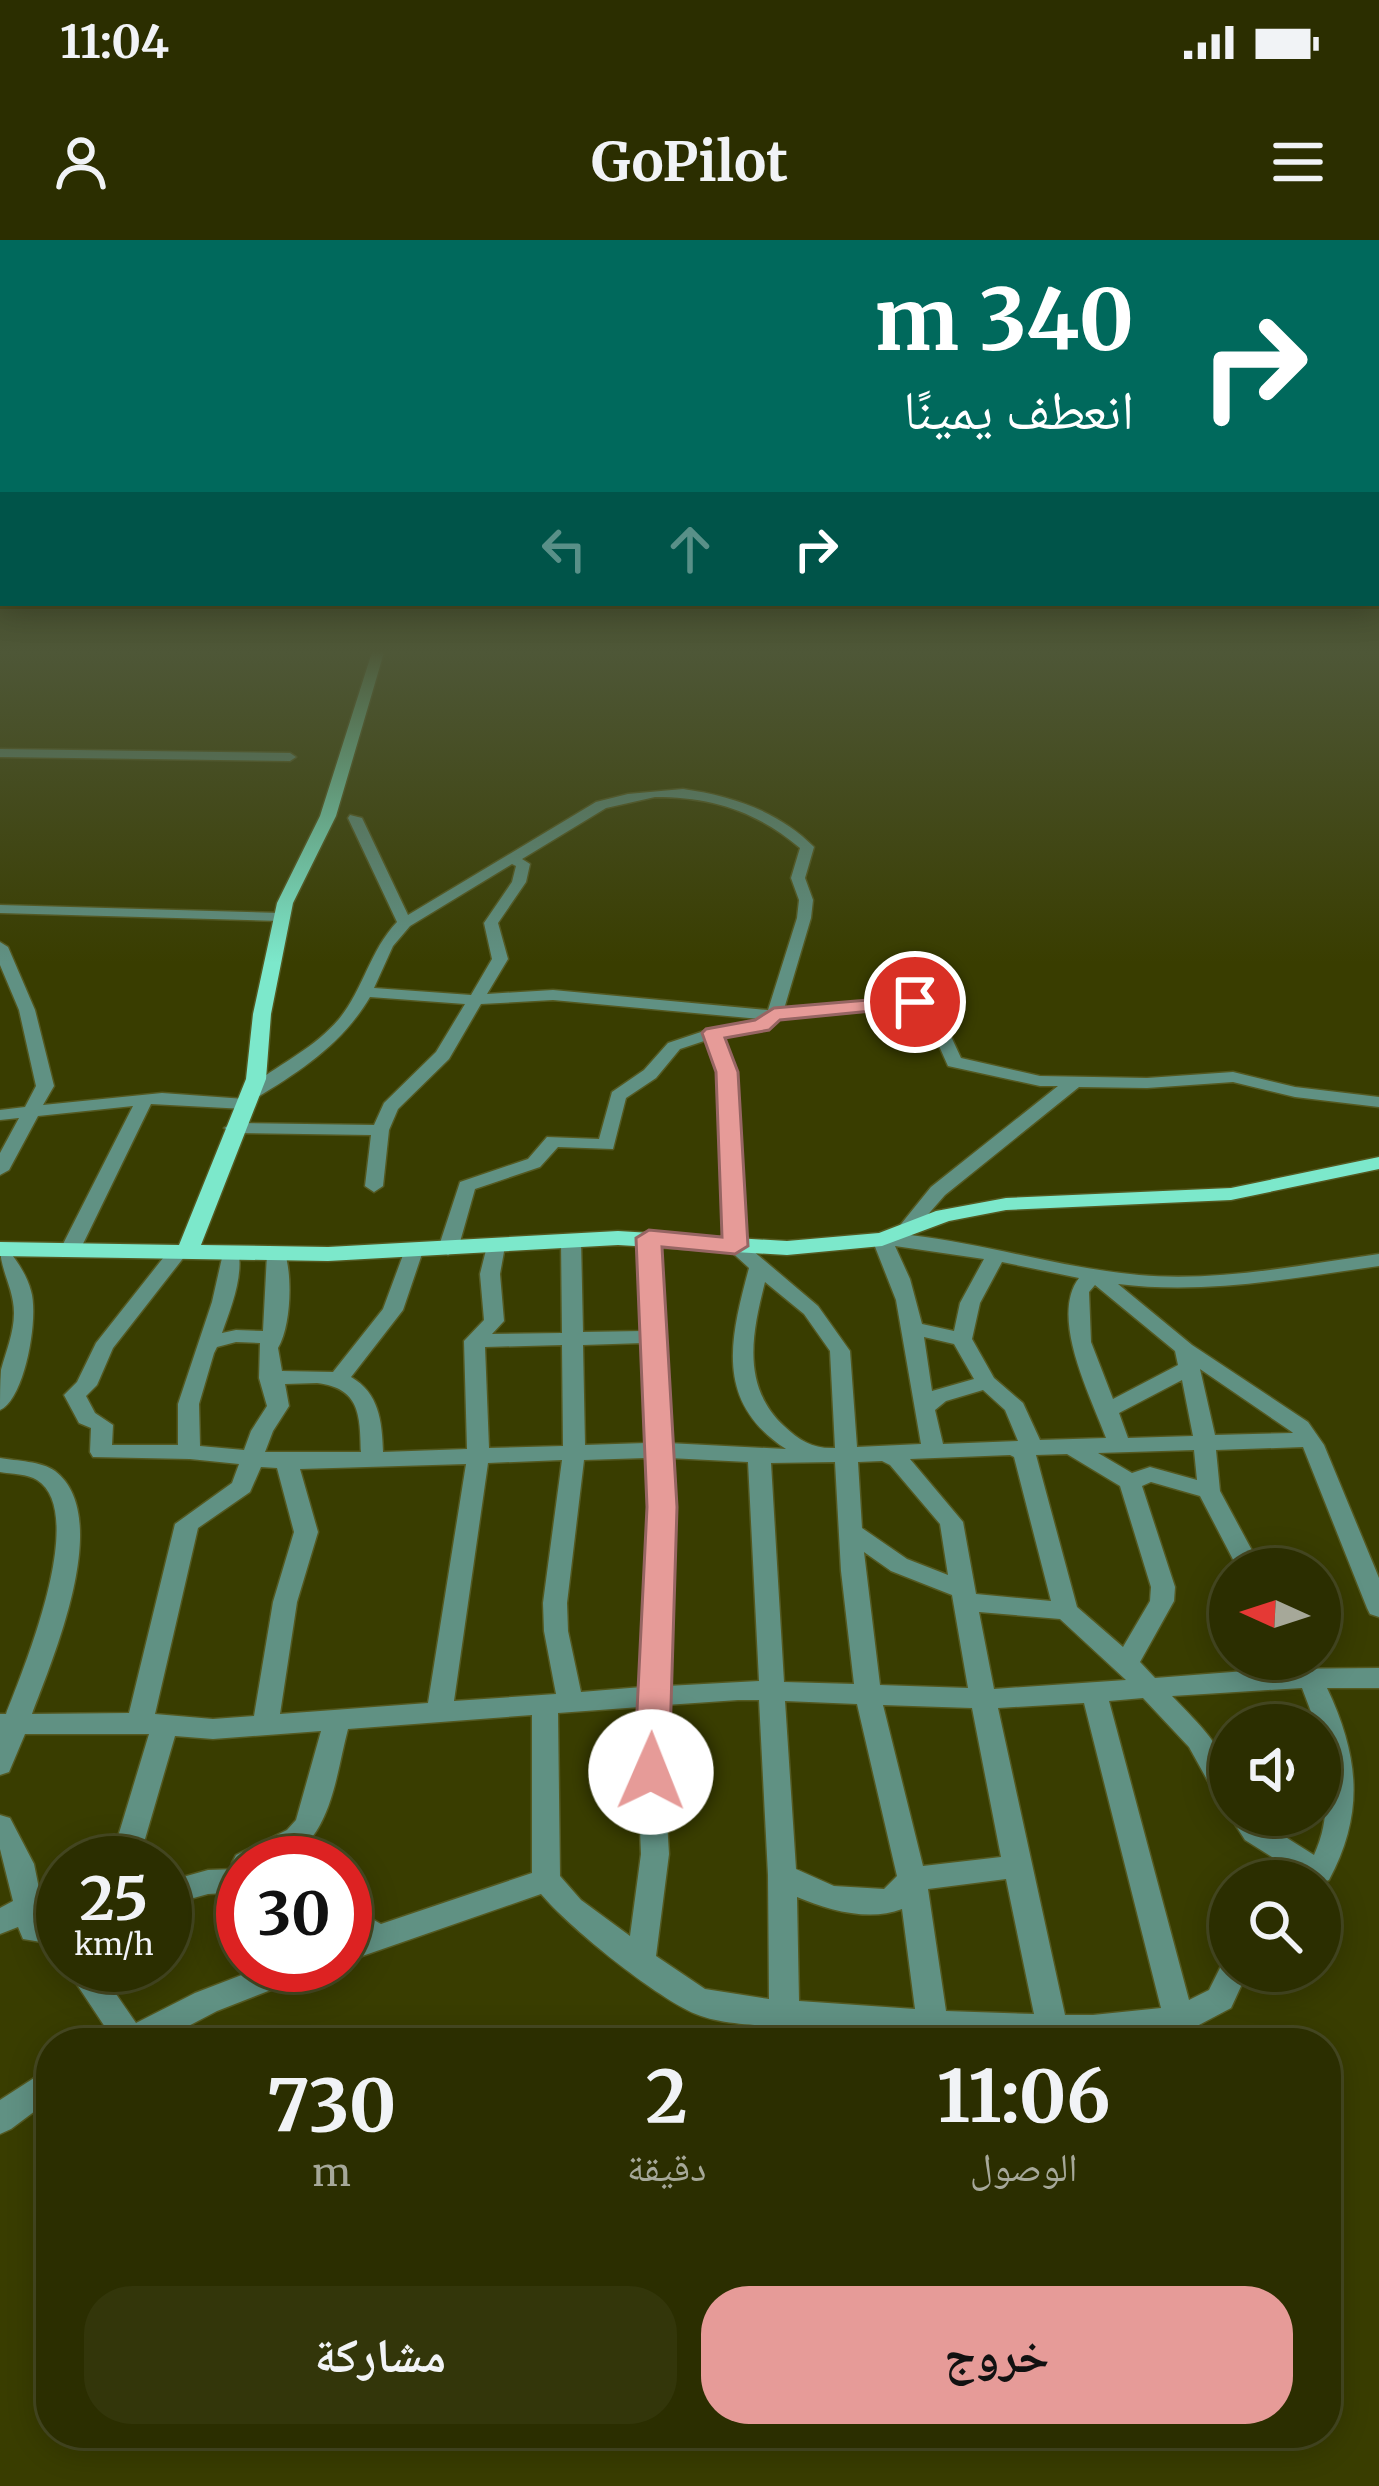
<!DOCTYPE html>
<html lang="ar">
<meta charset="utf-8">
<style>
body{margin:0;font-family:Merriweather,"Noto Naskh Arabic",serif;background:#33360a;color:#f1f3f6;direction:rtl;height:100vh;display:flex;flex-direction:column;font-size:45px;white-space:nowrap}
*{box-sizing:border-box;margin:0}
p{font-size:39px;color:#a6a899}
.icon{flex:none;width:66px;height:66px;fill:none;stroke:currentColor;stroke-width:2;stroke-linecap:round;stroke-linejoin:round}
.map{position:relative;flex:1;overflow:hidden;direction:ltr}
.drawer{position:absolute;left:36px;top:1788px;width:1305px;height:420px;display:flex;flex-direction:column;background:#2b2e00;border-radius:48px;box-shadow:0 6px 30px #0003,0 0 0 3px #474a22;direction:rtl}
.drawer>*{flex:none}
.top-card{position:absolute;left:0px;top:0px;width:1380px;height:366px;box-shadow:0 6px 30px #0003,0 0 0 3px #474a22;direction:rtl;background:#00695c;color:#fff;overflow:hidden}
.needle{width:78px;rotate:273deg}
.controls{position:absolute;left:1209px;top:1308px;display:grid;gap:24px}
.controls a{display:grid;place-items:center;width:132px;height:132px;border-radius:50%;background:#2b2e00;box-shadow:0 6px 30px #0003,0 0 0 3px #474a22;font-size:60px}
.speed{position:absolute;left:36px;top:1596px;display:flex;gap:24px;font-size:60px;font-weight:700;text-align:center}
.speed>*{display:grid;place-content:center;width:156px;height:156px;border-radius:50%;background:#2b2e00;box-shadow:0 6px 30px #0003,0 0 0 3px #474a22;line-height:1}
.speed small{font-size:30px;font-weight:400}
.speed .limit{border:18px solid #d22;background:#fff;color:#111}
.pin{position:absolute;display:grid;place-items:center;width:102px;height:102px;color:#fff;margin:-51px;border:6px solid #fff;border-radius:50%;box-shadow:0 3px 12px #0007}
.me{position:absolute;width:132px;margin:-66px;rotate:1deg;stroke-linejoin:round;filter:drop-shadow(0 0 9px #0008)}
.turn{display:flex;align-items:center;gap:42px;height:252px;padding:0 48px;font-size:54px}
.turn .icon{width:156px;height:156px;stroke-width:2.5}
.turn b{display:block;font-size:84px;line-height:102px}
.lanes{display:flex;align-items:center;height:114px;padding:0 48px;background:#0003;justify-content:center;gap:60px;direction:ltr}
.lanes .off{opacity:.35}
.eta{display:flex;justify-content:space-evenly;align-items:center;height:204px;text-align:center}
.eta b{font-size:72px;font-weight:700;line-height:84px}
.button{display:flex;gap:24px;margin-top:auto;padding:24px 48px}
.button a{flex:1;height:138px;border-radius:48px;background:#e69b98;color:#111;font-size:48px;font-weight:700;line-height:138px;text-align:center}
.button a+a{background:#33360a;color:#f1f3f6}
.status{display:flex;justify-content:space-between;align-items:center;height:84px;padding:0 60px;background:#2b2e00;direction:ltr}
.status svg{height:33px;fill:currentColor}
header{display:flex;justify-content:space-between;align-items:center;height:156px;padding:0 48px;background:#2b2e00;font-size:54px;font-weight:700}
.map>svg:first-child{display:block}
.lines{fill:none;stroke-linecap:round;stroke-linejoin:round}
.minor-casing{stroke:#545921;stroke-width:3}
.major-casing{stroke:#545921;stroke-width:3}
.minor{fill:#609183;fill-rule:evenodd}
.major{fill:#7ce8cb;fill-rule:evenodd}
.route{fill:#e69b98;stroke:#966563;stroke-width:3}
</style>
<div class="status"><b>11:04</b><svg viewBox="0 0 49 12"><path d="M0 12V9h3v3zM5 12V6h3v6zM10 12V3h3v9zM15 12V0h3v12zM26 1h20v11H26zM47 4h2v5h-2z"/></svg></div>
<header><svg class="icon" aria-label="menu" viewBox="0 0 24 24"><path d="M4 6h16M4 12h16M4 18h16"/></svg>GoPilot<svg class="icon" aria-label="person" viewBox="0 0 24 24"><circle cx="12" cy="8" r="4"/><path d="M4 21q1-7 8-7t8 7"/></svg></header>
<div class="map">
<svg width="1379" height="2246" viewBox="0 0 1379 2246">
<rect width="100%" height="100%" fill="#393d00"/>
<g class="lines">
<g class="minor-casing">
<g id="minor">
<polygon points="0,509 290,513 296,517 290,521 0,517"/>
<path d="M683,549C732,556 778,571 814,607L805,638L813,660L811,678L784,769L915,757L936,764L961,818L1040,836L1147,838L1233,832L1295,847L1379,857V867L1295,857L1233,842L1147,848L1079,847L945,955L910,995C987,1004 1062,1028 1139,1035C1219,1042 1300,1025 1379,1014V1026C1292,1038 1206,1055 1118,1044L1192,1105L1308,1182L1324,1205L1379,1338V1377L1370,1374L1367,1368L1303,1207L1216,1210L1220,1251L1262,1329H1238L1200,1256L1151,1242L1142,1246L1175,1347L1174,1361L1140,1422L1155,1438L1271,1429L1379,1428V1448H1327C1359,1516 1365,1573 1329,1640L1320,1643L1261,1641L1265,1633L1288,1627L1245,1600L1229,1575H1258L1265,1584L1314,1615C1336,1567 1320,1533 1320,1485H1316L1302,1448L1172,1456C1209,1495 1230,1510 1230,1566L1220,1563L1189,1507L1143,1458L1109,1461L1189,1760L1209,1750L1223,1722L1230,1719V1731H1248L1231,1768L1197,1786L1202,1803H1172L1169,1794L1093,1803L950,1798V1803H920L919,1797L800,1788V1803H770L769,1786C743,1784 711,1783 687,1770C645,1748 571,1689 541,1654L345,1722V1696L350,1695L345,1692V1664L381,1684L532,1633V1475L348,1489C335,1537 331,1610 272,1623C263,1625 252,1623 243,1623V1652L208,1654L165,1666V1642L208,1630L235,1629L232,1623L236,1615L287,1590L296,1580L321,1491L213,1499L175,1496L138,1623H110L149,1494H25L9,1532L0,1535V1474H6C23,1430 89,1273 37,1240C28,1234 11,1234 0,1232V1218C17,1221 41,1221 55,1231C114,1276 53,1418 32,1474L129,1473L175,1284L232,1243L239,1224L190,1219L93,1217L90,1212L91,1188L79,1183L64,1155L77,1142L96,1103L171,1008H185L188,1012L113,1108L97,1145L86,1156L95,1173L113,1185L112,1205H178V1164L212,1062L224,1009H238C244,1036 231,1067 222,1093L236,1090L263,1091L267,1014L270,1010H284C293,1035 291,1086 278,1108L282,1131L333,1132L383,1069L406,1007H420L423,1011L403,1070L351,1137C379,1153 382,1181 383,1212L467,1209L464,1101L484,1080L480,1034L488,1002L495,1000L505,1006L500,1034L504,1081L492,1094L562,1093L561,1000L571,994L581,1000L583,1092L642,1091L639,998L649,992L659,998L668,1203L786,1209C714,1162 730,1099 749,1028L725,1006L719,832L707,800L680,809L656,838L626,858L613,909L558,907L540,927L475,949L458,1009L448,1015L438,1009L460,942L528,919L547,897L599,899L612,852L644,830L668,803L707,790L760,779L553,760L481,764L449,819L398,869L389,890L383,946L374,952L365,946L371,895L233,893L224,888L233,883L374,885L384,863L436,812L465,764L370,757C343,803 301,831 256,858L250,859L241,854C272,827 311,812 339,779C363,750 370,710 397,682L348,578L350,575L362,578L408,675L596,562L628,554ZM655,557C712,557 756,571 800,608L791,638L799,660L797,678L768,770L553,750L487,754L508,719L498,683L526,642L530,624L522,619L606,568ZM512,624L516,626L512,642L484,683L492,719L471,755L374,748L393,706L410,686ZM914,767L923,770L948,826L1040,846H1058L931,947L893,994L882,993L872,999L896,1060L921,1204L857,1207L850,1111L818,1066L745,1004L735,832L722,796L768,788L778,779ZM895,1006L984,1019L960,1063L954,1091L922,1084L910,1039ZM1002,1022L1079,1038C1049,1077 1091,1157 1106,1198L1040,1200L1023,1163L994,1138L972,1099L980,1063ZM765,1042L804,1074L830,1111L835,1208C813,1209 800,1201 784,1186C741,1146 752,1093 765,1042ZM1095,1045L1175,1111L1178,1125L1113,1159L1091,1102L1089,1052ZM924,1097L954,1104L974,1139L932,1151ZM236,1102L260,1103L259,1138L267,1166L251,1191L244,1210L200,1206L199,1164L214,1113L217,1107ZM643,1103L646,1203L585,1205L583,1105ZM562,1105L563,1206L489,1208L485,1107ZM1200,1129L1292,1192L1293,1193L1215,1195ZM1182,1140L1193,1196L1128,1198L1119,1173ZM317,1143C360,1148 360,1175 361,1212H265L273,1191L289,1166L285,1144ZM983,1150L1005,1170L1018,1201L943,1204L935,1170L946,1161ZM1194,1210L1197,1240L1150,1227L1132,1233L1098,1213ZM1067,1214L1120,1246L1151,1347L1150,1361L1123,1407L1077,1367L1036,1215ZM1010,1215L1014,1217L1051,1361L976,1354L963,1282L910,1219ZM646,1218L650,1333L642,1447L581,1452L568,1391L567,1363L584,1220ZM669,1218L748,1222L759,1441L667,1446L674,1333ZM562,1220L543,1363L544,1391L556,1454L454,1461L488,1223ZM882,1221L890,1225L940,1284L948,1335L907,1319L862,1288L858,1222ZM835,1222L841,1331L854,1444L784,1442L771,1223ZM466,1224L428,1463L280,1474L297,1362L318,1292L300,1229ZM261,1227L277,1228L294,1292L273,1362L254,1476L213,1479L155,1474L198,1288L250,1252ZM864,1312L891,1331L952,1355L968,1448L880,1445ZM979,1372L1060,1379L1126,1440L994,1449ZM738,1460H759L768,1635L769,1759L705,1749L656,1716L669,1614L663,1516L666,1465ZM785,1461L857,1464L897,1636L884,1649L834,1646L796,1629ZM1084,1463L1161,1768L1093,1775H1065L998,1468ZM883,1465L972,1468L1001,1617L923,1626ZM640,1467L637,1516L641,1614L630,1696L581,1660L560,1636L558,1473ZM1006,1639L1034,1774L946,1771L928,1649ZM797,1657C828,1670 869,1682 902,1669L915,1769L799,1761Z"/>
<polygon points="0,665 281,673 288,677 281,681 0,673"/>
<polygon points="0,702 8,707 35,770 54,846 43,865 162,853 245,859 254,864 245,869 151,864 80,1010 70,1016 60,1010 133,866 38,876 9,930 0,935 0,913 19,878 0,880 0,870 25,867 36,846 19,770 0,725"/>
<path d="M0,1006L7,1008C17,1021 27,1035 31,1051C39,1077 25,1159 0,1170C0,1157 0,1143 1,1130C6,1111 14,1093 14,1073C14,1048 0,1031 0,1006Z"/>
<polygon points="0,1575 10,1578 34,1624 45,1678 63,1681 63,1715 53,1711 47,1703 23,1699 18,1687 0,1694 0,1668 13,1661 0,1609"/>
<polygon points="64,1725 96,1725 136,1783 195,1753 268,1725 317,1725 312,1734 217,1771 156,1803 111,1803 113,1799"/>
<polygon points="51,1827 51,1859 11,1889 0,1894 0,1860"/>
</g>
</g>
<g class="major-casing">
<polygon id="major" points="373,409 385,409 336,576 293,663 271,774 266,839 201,1005 328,1007 618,991 787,1001 879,993 936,971 1006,958 1231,948 1379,917 1379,929 1231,960 1006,970 949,981 882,1006 787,1015 618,1005 328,1021 0,1016 0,1002 179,1005 246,839 253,774 277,663 320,576"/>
</g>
<use href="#minor" class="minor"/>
<use href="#major" class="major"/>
</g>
<linearGradient id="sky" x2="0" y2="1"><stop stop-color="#1f2200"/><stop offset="0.57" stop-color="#4e5737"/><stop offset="1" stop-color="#4e5737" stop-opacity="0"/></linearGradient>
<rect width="1379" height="723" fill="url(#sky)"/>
<polygon class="route" points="915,756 925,762 922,766 780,780 769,790 725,798 738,832 748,1006 735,1014 662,1007 677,1267 669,1532 664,1541 651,1545 639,1541 634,1532 647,1267 636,998 649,990 722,997 716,832 702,793 706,789 755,780 774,768"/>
</svg>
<div class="controls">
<a><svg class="needle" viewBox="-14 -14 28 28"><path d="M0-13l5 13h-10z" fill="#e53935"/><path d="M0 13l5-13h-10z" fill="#a6a899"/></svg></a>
<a><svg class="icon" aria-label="sound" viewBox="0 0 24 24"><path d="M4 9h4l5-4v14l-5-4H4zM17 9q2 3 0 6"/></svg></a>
<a><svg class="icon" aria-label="search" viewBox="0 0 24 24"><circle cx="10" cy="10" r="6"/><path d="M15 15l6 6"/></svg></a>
</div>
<div class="speed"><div>25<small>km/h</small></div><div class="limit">30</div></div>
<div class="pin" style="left:915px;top:762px;background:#d93025"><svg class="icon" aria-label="arrive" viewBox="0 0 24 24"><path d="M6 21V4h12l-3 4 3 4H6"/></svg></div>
<svg class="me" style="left:651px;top:1532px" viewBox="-20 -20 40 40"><circle r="19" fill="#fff"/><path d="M0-13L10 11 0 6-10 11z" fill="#e69b98"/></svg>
<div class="top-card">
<div class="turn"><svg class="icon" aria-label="right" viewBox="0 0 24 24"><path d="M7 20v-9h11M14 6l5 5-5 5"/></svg><div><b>340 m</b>انعطف يمينًا</div></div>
<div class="lanes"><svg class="icon off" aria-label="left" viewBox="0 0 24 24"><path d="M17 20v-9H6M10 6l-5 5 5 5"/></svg><svg class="icon off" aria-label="ahead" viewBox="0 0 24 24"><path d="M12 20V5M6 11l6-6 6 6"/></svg><svg class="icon" aria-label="right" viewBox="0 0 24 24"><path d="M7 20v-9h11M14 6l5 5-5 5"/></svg></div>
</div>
<section class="drawer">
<div class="eta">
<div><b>11:06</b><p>الوصول</p></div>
<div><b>2</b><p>دقيقة</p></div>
<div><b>730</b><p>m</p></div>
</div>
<div class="button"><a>خروج</a><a>مشاركة</a></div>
</section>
</div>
